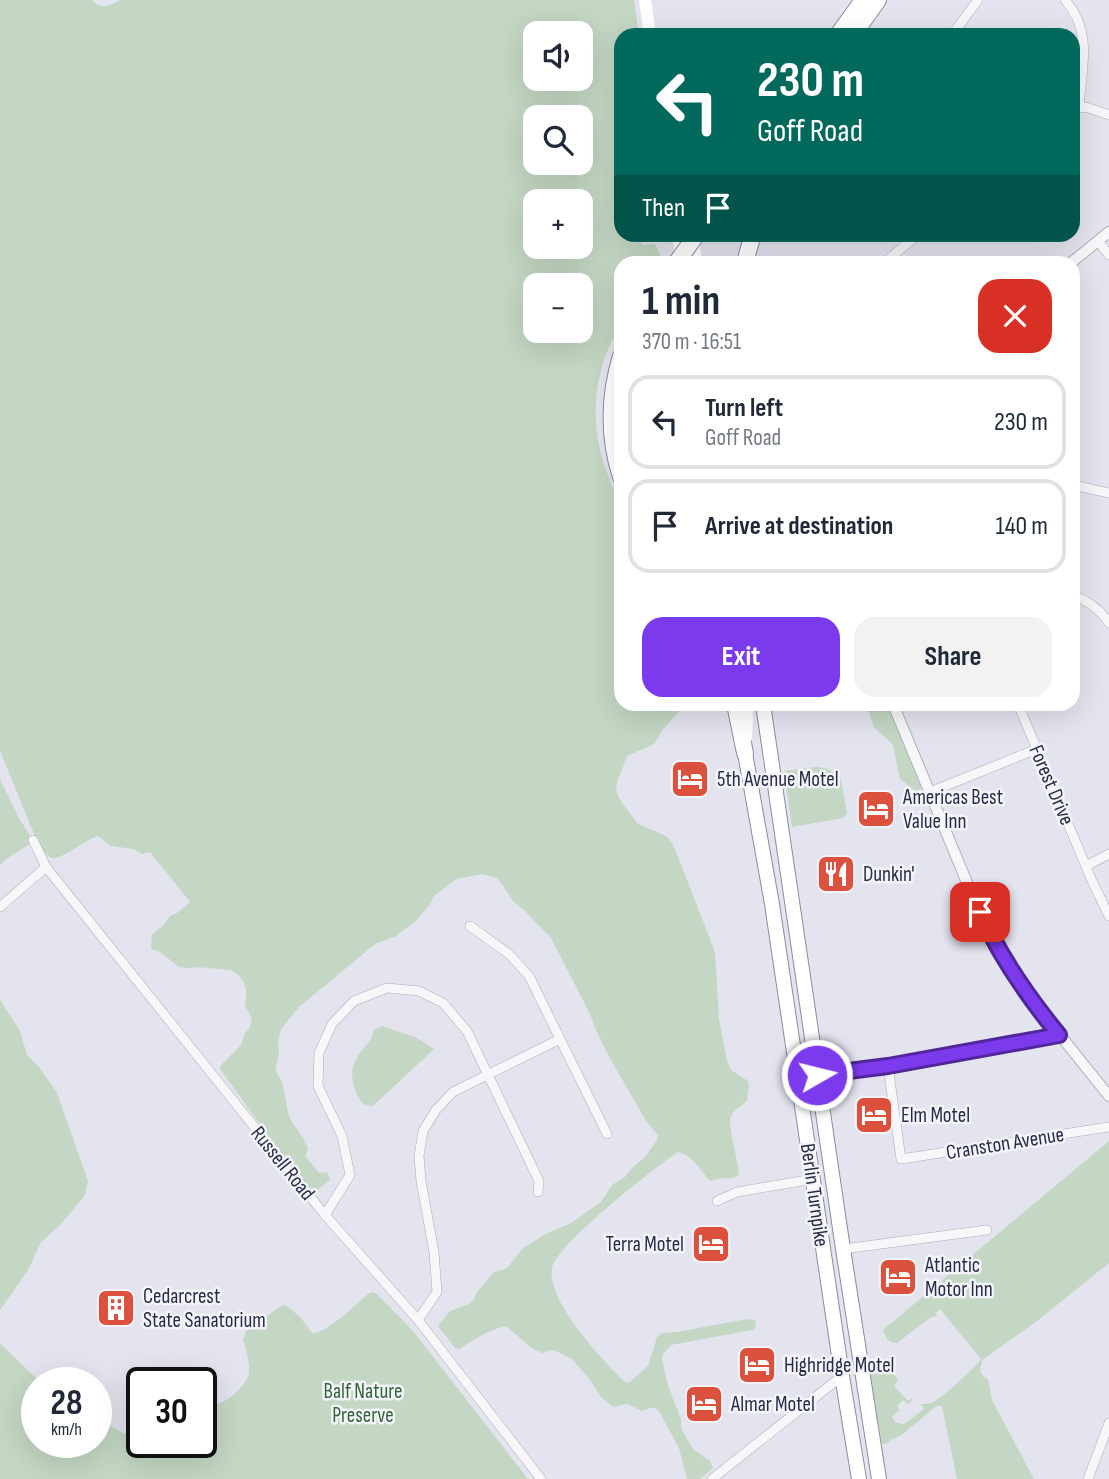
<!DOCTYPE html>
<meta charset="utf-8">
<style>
body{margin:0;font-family:"Sofia Sans Condensed",sans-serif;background:#f2f2f3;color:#1f2937;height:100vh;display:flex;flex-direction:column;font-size:26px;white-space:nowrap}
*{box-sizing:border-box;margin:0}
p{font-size:23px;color:#747a83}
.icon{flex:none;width:38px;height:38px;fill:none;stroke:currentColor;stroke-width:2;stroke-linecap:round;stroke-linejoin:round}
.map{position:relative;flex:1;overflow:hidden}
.side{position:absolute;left:614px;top:256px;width:466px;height:455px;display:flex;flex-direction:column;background:#fff;border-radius:21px;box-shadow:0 7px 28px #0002}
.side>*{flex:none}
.hud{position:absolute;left:614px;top:28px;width:466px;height:214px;border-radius:21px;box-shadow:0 7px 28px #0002;background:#00695c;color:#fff;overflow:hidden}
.buttons{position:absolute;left:523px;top:21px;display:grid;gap:14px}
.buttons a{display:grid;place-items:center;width:70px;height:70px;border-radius:14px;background:#fff;box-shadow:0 7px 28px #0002;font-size:35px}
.speed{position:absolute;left:21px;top:1367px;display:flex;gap:14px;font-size:35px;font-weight:700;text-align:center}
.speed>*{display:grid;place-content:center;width:91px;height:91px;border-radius:50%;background:#fff;box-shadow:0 7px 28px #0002;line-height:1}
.speed small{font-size:18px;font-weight:400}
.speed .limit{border:4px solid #111;border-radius:10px;background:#fff;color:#111}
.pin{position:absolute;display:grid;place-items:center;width:60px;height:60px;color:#fff;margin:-30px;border-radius:14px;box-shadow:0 4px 10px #0006}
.me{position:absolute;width:77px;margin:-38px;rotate:82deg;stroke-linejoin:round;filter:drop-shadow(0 0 5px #0008)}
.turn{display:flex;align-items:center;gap:24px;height:147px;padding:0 28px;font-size:32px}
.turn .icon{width:91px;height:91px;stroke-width:2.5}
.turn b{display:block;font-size:49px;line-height:60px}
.then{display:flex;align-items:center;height:66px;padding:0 28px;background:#0003;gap:14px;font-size:26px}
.round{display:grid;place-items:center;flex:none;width:74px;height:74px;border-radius:21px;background:#f2f2f3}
.head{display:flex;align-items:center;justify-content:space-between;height:119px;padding:0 28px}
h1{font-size:42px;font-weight:700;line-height:52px}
.action{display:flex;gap:14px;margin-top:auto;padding:14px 28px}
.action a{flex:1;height:80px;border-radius:21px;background:#7c3aed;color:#fff;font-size:28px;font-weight:700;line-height:80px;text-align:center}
.action a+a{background:#f2f2f3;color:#1f2937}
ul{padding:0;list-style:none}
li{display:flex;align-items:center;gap:21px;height:94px;margin:0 14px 10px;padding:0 14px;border:4px solid #e0e1e3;border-radius:21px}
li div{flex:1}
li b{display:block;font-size:26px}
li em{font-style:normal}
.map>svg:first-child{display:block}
.green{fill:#c3d7c4;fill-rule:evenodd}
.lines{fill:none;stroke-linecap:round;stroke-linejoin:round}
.minor-casing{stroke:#abadbb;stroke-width:10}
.tertiary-casing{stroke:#abadbb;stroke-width:12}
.trunk-casing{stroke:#898ca5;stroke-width:16}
.motorway-casing{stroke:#898ca5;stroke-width:18}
.minor{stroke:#f7f7fa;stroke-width:9}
.tertiary{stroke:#f7f7fa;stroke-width:10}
.secondary{stroke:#fff;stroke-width:12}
.trunk{stroke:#fff;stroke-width:14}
.motorway{stroke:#fff;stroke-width:16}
.motorway-bridge-casing{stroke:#898ca5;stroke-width:18;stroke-linecap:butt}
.motorway-bridge{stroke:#fff;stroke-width:16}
.route-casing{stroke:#51269a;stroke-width:18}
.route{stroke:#7c3aed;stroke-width:12}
.labels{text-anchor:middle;stroke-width:5;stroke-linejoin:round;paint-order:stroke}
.poi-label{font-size:21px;fill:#292c47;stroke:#f3f4f9;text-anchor:start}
.street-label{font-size:21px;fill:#292c47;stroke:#f3f4f9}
.park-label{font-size:21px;fill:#356439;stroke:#f3f4f9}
</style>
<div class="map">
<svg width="1109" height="1479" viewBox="0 0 1109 1479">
<rect width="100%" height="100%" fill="#e3e4ed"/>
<g class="green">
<path d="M0,0H92C101,10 109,6 120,0H634L639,35H621V234L638,235L640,242L644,245L654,244C659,249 662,256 659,262H621C621,278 624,302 621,317C619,331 607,348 603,363C588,417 597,456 621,505V704H686L664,728L654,744L627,756L617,782L616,791L620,800L638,824L666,836L672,843L676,852L715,952L719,1019L727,1061L731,1070L748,1081L749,1086L747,1100C741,1108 731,1110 730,1120C731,1139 737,1156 739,1175C732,1180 727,1177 719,1179C716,1179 713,1180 710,1181C701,1171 692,1154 678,1152C655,1167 556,1245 552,1268C546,1301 603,1361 626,1383L630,1382L649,1365C650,1355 656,1347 656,1338L661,1333L677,1332L747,1319L755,1320L756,1327L752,1330L671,1345L663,1354L662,1359L668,1386L681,1419V1428L693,1449L710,1461L713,1468L700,1479H687L679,1448L659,1411C652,1404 650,1409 642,1411L627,1404L613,1407L601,1397L591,1381L573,1360L556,1351L551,1350L542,1353L533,1349L506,1326C488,1330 475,1339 459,1349L455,1348L438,1326L450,1311L469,1304L473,1301L477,1292L493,1273L507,1268L523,1248L546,1234L573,1222L601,1202L612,1185L625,1177L631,1169L646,1156L657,1140L658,1135C646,1123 639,1108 630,1093C616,1068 599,1042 590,1014L551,938L524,910L513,901L500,881L496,878L483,874L456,879L434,896L430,904L418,919L396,936L375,944L299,1007L281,1029L278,1042L279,1052L276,1067V1071L283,1085L288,1113L292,1122L303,1138L308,1149L305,1156L319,1173L327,1172L330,1179L329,1181L316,1191L308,1186L285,1159L220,1069L221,1065L241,1045L244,1035L250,1027L252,1018L245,1006C248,988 246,980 231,970L198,967L189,968L179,967L160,952L151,949L152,935L156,931L164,925L170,916L179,912L190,902L150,852L142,854L133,849L111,846L98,836C88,838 60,861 52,858C48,857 42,849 39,846L0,751ZM536,33H581V79H536ZM536,117H581V163H536ZM536,201H581V247H536ZM536,285H581V331H536Z"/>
<polygon points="866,704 887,704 921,788 917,792 900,779 893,745 874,727"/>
<path d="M815,767C824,767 837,771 841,780L847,813L843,818L792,827L784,771Z"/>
<polygon points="0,779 20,820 29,834 30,844 9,857 0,865"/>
<polygon points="0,1000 20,1031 27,1055 39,1067 57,1093 88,1181 85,1195 61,1224 41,1242 28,1270 0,1310"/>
<path d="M382,1026L417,1038L434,1049L373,1106L363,1104C352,1088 347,1070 360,1053C367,1044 372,1040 374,1030Z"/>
<path d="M1109,1141V1263L1037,1321L982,1360L980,1371L984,1377L988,1379L992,1400L1034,1479H957L942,1406L935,1407L912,1427L911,1426C904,1437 894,1436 886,1444H882L869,1366L874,1359C885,1358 891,1372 898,1380L894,1386L908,1401L912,1398L913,1399L908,1404L903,1400L897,1406L900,1410L892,1417L896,1423H900L903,1425L924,1409L921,1404C926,1404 929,1404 933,1402C942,1398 977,1366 981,1359L940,1309L935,1313L937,1316L931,1317L897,1343H893L887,1339L883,1330Z"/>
<path d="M373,1292L377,1294L413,1331L528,1479H0V1343L40,1382H37V1442H96V1418C111,1425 125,1437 142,1437V1442H201V1402C206,1402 212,1404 218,1403C229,1402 247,1384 249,1373C250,1364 246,1348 243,1340L246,1331L281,1306L286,1305L301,1318L312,1333C327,1334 356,1304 368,1294Z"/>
</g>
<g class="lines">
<g class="minor-casing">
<g id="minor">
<path d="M1065,0C1093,31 1082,69 1079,106"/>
<polyline points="952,35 978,0"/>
<polyline points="1073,109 1086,107 1109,115"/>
<polyline points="1098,241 1109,255"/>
<polyline points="885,262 919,234"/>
<polyline points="1073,485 1109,493"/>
<path d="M1073,595C1088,601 1100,609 1109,623"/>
<polyline points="1018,704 1092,881 1109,916"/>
<polyline points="930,792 1037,749"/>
<polyline points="33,840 46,867 325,1215 418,1320 541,1479"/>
<polyline points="1086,866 1109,854"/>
<polyline points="0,907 46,867"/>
<polyline points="470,926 509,954 529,976 607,1134"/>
<polyline points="888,1066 901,1159 1109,1127"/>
<polyline points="817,1075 888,1066 1059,1035"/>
<polyline points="717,1201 737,1192 813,1179"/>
<polyline points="325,1215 350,1175 342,1136 318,1086 319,1053 332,1024 354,1001 387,988 419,991 443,1003 467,1031 539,1181 538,1192"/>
<polyline points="843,1249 987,1230"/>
<polyline points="418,1320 437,1292 434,1252 421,1181 419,1156 423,1131 436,1110 453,1092 560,1039"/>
<polyline points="712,1479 842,1376"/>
<polyline points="1088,1479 1109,1423"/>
</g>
</g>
<g class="tertiary-casing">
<g id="tertiary">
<polyline points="1072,262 1109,232"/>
<polyline points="893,704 968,885 991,935 1031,999 1109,1096"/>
</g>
</g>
<g class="trunk-casing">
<g id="trunk">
<polyline points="763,704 843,1249 879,1479"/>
<polyline points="745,753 772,904 842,1376 859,1479"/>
</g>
</g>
<g class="motorway-casing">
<g id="motorway">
<polyline points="838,35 863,0"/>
<polyline points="853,35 878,0"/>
<polyline points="745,262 753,234"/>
<path d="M621,356C609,396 608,437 621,477"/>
<polyline points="735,704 745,753"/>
</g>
</g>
<use href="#minor" class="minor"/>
<use href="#tertiary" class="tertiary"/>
<g class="secondary">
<polyline points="645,0 650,35"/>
<polyline points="678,234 682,262"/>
<polyline points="692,235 696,262"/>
<polyline points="746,704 747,717 746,738"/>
</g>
<use href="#trunk" class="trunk"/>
<use href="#motorway" class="motorway"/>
<g class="motorway-bridge-casing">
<polyline id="motorway-bridge" points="677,262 697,234"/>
</g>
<use href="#motorway-bridge" class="motorway-bridge"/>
</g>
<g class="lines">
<g class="route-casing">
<path id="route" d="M817,1075L888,1066L1059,1035C1028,997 1000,957 980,912"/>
</g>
<use href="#route" class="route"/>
</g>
<defs>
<g id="hotel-square" transform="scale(2.0125)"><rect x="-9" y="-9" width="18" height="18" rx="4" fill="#dc513e" stroke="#f3f4f9"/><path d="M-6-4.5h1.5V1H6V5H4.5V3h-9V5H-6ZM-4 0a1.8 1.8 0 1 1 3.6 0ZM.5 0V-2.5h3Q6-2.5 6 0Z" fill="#fff"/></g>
<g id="restaurant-square" transform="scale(2.0125)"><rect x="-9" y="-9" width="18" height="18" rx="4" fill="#dc513e" stroke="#f3f4f9"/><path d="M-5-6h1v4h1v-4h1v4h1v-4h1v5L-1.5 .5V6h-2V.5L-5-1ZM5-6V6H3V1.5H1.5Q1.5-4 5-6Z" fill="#fff"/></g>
<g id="building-square" transform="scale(2.0125)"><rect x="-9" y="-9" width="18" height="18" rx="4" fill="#dc513e" stroke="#f3f4f9"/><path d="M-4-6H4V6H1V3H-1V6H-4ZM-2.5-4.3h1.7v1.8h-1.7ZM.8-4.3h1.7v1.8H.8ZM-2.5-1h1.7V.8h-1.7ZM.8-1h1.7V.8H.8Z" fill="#fff"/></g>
</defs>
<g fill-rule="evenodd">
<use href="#hotel-square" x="690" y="779"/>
<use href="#hotel-square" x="876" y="809"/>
<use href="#restaurant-square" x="836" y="874"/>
<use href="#hotel-square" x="874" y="1115"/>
<use href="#hotel-square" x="711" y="1244"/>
<use href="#hotel-square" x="898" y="1277"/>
<use href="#building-square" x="116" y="1308"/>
<use href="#hotel-square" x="757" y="1365"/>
<use href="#hotel-square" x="704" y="1404"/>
</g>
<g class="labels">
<g class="poi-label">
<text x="717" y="786">5th Avenue Motel</text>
<text x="903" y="804">Americas Best<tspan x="903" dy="24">Value Inn</tspan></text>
<text x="863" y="881">Dunkin'</text>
<text x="901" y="1122">Elm Motel</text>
<text x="684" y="1251" text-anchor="end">Terra Motel</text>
<text x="925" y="1272">Atlantic<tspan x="925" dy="24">Motor Inn</tspan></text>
<text x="143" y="1303">Cedarcrest<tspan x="143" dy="24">State Sanatorium</tspan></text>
<text x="784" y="1372">Highridge Motel</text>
<text x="731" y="1411">Almar Motel</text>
</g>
<g class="street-label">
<text transform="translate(1052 785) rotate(67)" y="7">Forest Drive</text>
<text transform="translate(1005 1143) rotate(-9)" y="7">Cranston Avenue</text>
<text transform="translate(283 1163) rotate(51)" y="7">Russell Road</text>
<text transform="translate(815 1195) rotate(82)" y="7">Berlin Turnpike</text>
</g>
<g class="park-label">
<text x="363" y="1398">Balf Nature<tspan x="363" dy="24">Preserve</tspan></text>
</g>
</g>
</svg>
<div class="buttons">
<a><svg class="icon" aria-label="sound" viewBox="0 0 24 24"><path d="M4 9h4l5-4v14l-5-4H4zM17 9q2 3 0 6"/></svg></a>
<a><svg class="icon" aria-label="search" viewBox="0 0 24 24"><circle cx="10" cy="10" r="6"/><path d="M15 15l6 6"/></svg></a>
<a>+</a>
<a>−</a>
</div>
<div class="speed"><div>28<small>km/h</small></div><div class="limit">30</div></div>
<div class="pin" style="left:980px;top:912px;background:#d93025"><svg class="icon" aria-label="arrive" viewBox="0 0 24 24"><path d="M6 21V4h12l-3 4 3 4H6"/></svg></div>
<svg class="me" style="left:817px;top:1075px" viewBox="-20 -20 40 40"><circle r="17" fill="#7c3aed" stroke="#fff" stroke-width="3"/><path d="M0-11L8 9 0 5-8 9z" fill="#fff"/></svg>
<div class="hud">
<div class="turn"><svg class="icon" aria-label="left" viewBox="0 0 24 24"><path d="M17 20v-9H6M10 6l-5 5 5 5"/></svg><div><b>230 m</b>Goff Road</div></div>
<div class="then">Then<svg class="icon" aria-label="arrive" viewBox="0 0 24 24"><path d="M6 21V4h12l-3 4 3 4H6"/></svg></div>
</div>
<section class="side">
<div class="head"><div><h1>1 min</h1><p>370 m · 16:51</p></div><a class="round" style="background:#d93025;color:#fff"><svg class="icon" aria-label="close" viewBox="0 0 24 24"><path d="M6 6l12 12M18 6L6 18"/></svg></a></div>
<ul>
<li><svg class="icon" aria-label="left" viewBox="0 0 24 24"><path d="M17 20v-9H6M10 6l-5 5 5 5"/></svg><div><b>Turn left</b><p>Goff Road</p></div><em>230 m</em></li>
<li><svg class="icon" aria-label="arrive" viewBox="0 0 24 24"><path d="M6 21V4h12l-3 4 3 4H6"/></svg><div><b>Arrive at destination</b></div><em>140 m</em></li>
</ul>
<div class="action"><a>Exit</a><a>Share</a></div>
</section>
</div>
